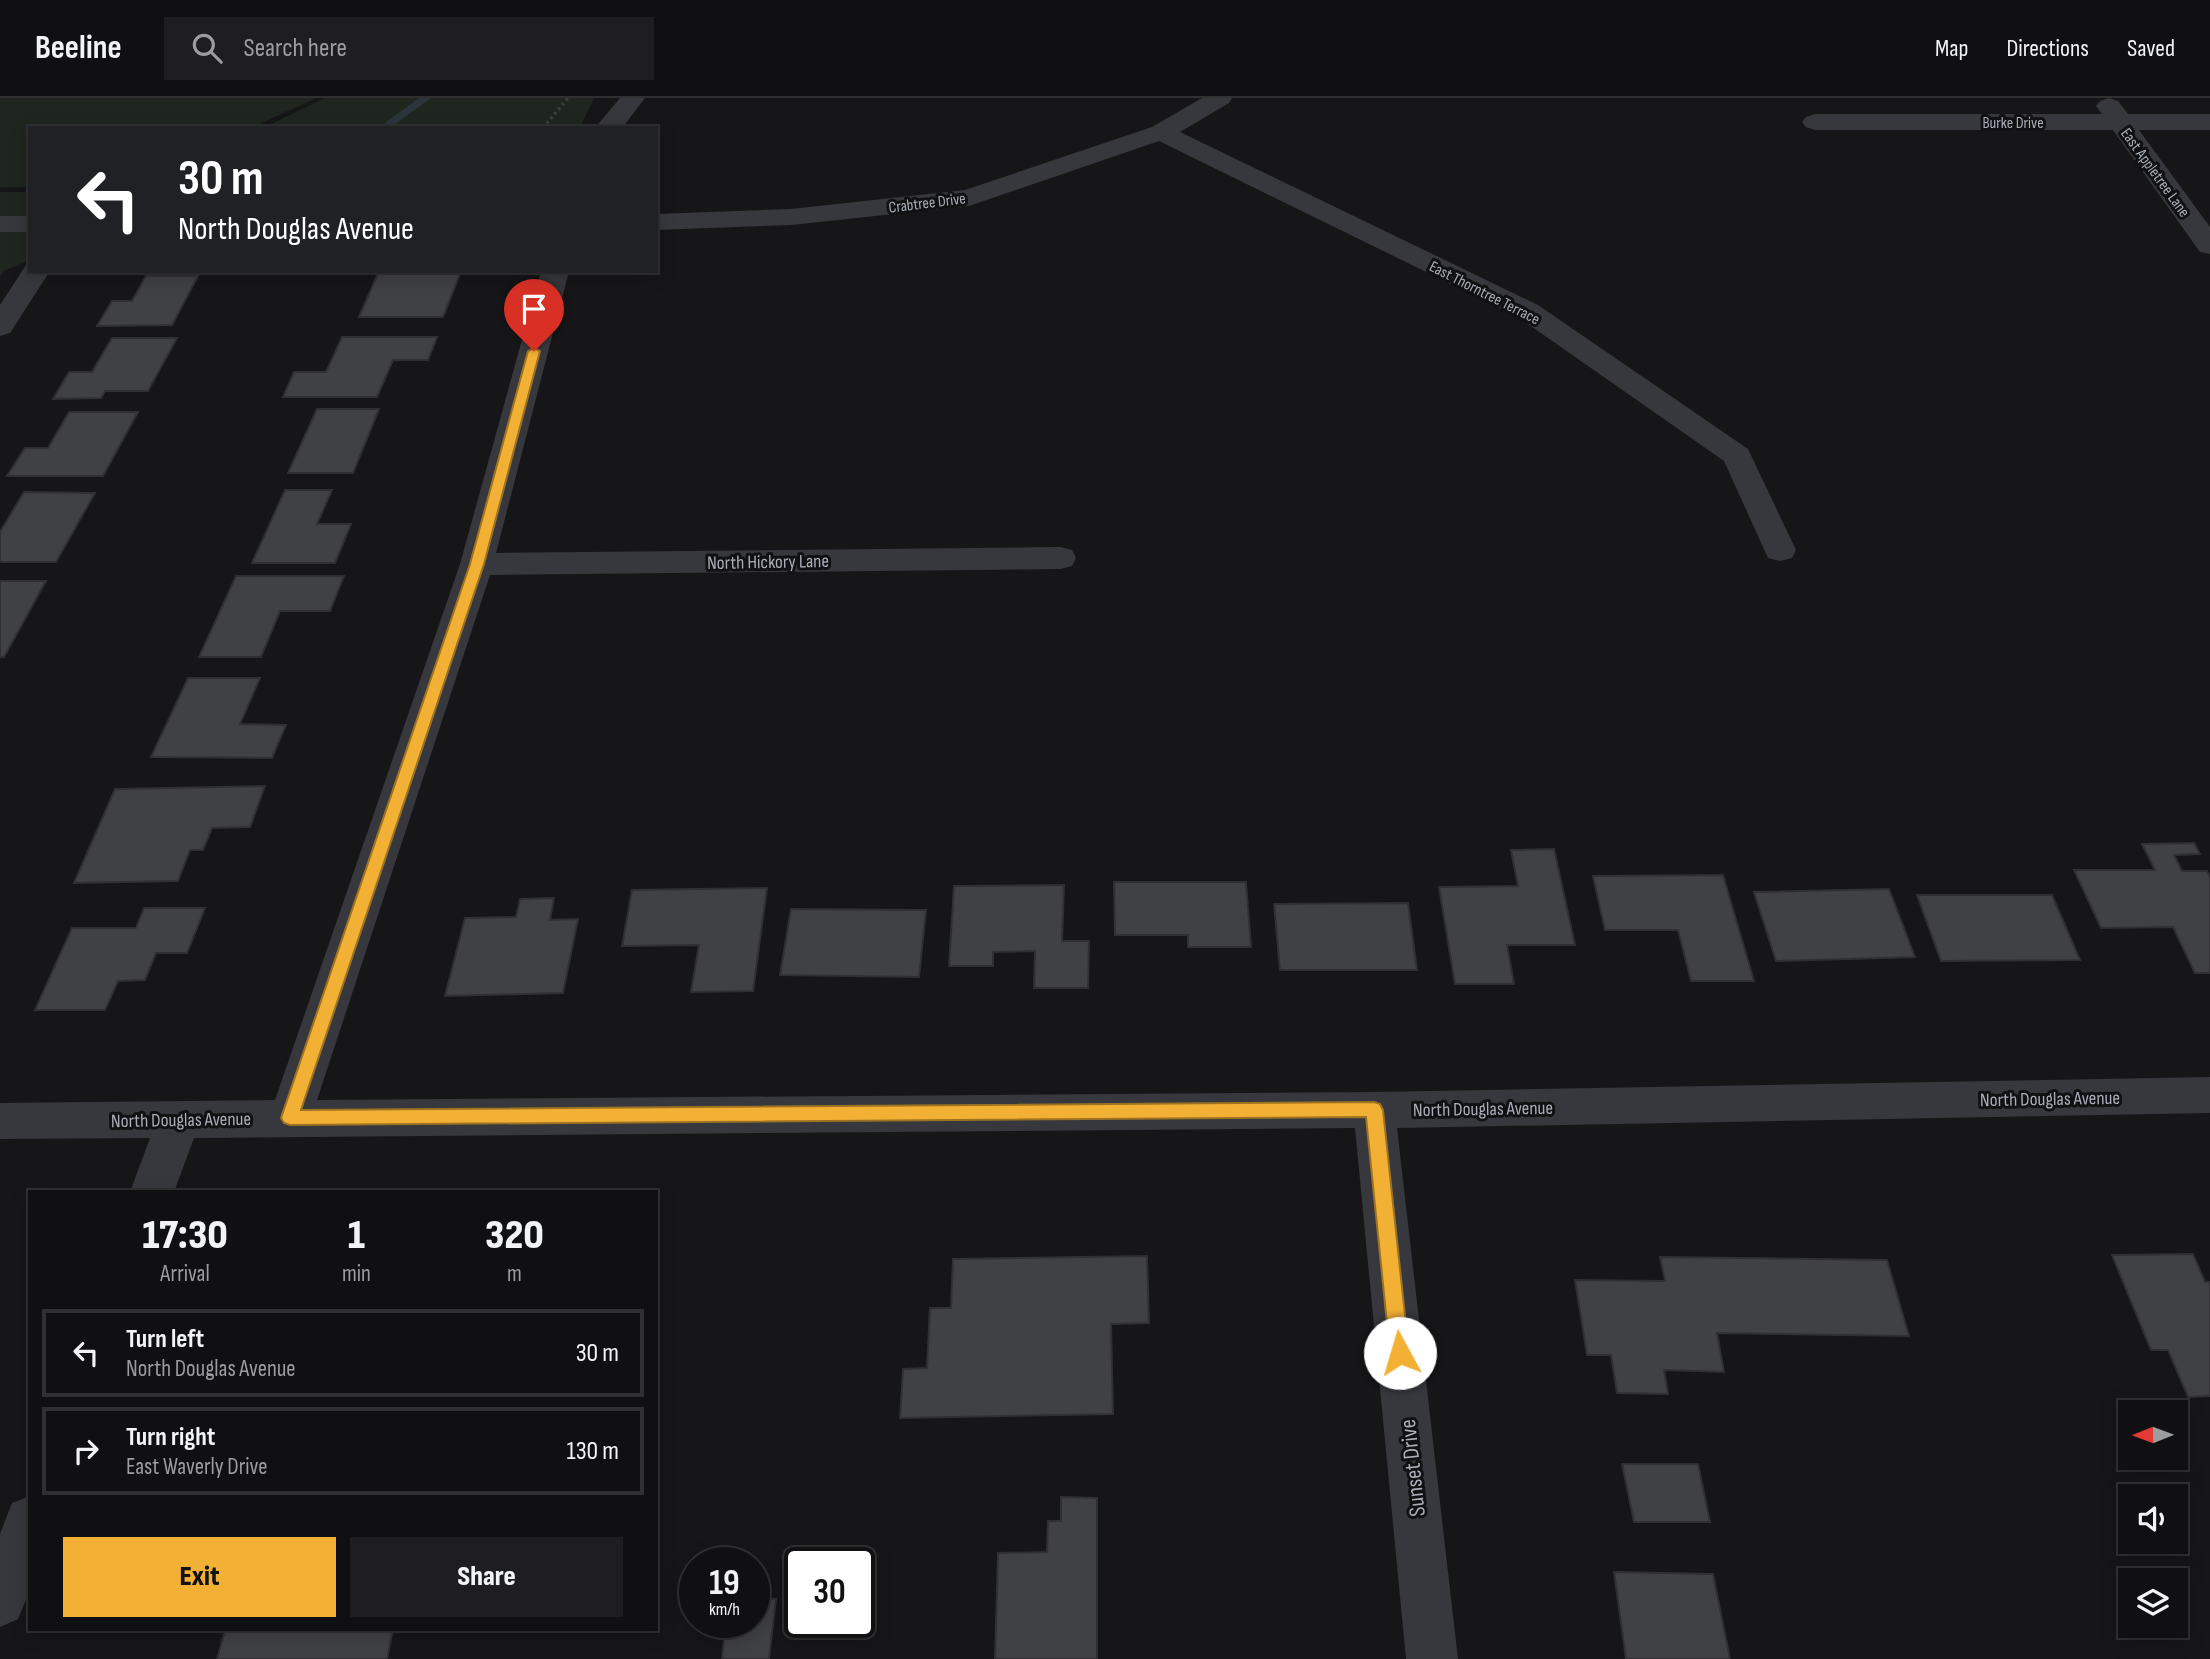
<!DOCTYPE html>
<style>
body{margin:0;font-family:"Sofia Sans Condensed",sans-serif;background:#1e1e20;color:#f1f3f6;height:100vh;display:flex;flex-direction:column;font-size:26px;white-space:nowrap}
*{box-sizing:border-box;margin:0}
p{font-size:23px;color:#9c9d9f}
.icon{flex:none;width:38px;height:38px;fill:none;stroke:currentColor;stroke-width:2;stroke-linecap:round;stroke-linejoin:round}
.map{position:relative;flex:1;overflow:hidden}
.side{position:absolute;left:28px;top:1092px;width:630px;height:441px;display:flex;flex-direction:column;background:#101012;border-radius:0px;box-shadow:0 4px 18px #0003,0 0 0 2px #303032}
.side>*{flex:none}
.top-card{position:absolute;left:28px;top:28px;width:630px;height:147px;border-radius:0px;box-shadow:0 4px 18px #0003,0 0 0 2px #303032;background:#202124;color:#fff;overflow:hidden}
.needle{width:46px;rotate:269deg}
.controls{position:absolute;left:2118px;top:1302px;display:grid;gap:14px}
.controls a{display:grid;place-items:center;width:70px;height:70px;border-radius:0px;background:#101012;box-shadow:0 4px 18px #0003,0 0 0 2px #303032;font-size:35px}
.speed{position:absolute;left:679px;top:1449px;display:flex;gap:14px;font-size:35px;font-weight:700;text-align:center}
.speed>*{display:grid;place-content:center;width:91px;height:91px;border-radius:50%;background:#101012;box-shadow:0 4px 18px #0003,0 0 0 2px #303032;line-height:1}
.speed small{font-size:18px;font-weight:400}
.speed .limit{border:4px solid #111;border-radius:10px;background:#fff;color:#111}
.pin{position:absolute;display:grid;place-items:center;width:60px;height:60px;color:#fff;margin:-72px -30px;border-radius:50% 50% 50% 0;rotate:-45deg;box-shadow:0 0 7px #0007}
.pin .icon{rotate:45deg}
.me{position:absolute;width:77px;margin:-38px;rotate:354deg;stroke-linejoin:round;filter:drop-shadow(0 0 5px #0008)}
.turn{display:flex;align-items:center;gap:24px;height:147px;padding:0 35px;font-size:32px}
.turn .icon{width:91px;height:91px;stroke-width:2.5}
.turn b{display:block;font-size:49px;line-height:60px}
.eta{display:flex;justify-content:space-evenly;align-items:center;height:119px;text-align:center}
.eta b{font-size:42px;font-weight:800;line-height:49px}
.action{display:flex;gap:14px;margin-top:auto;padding:14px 35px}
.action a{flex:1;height:80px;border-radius:0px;background:#f2b134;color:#111;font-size:28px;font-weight:800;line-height:80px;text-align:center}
.action a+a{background:#1e1e20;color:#f1f3f6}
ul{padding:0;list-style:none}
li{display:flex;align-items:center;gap:21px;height:88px;margin:0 14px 10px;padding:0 21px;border:4px solid #303032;border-radius:0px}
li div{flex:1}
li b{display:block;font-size:26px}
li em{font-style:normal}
header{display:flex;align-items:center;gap:42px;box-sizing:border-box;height:98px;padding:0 35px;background:#101012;border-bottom:2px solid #303032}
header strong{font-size:33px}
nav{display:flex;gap:38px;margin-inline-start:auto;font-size:24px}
.search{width:490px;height:63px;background:#1e1e20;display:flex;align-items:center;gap:18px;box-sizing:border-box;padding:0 24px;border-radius:0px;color:#9c9d9f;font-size:26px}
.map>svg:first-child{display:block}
.green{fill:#1e261f}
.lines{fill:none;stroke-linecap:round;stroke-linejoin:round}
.stream{fill:#2c353c;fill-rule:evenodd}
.building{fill:#404145;stroke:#303034;stroke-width:2}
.path{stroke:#3d3f44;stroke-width:3.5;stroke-dasharray:2.5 3.5;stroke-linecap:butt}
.minor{fill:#37383d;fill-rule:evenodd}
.route{fill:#f2b134;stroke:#9d7322;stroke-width:2}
.labels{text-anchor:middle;stroke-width:6;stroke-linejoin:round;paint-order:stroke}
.far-street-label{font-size:16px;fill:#a8adb8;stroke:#111113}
.street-label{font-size:19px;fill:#a8adb8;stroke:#111113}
.near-street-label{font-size:23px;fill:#a8adb8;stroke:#111113}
</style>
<header>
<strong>Beeline</strong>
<div class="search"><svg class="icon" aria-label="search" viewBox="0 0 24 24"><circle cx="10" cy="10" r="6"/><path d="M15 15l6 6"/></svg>Search here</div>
<nav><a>Map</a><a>Directions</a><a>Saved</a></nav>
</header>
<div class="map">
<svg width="2210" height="1561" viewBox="0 0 2210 1561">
<rect width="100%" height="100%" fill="#161618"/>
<g class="green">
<polygon points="0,0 317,0 250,30 30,30 30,89 0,89"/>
<polygon points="325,0 594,0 580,30 263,30"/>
<polygon points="0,94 30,94 30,162 4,173 0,179"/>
</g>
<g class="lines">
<polygon class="stream" points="419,0 431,0 390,30 378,30"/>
</g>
<g class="building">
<polygon points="379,173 461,173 443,219 359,219"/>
<polygon points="146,178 198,178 172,227 97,228 112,203 132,203"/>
<polygon points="342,239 437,239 428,262 393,262 377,299 283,299 294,274 326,274"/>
<polygon points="112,240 177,240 148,293 105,293 101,300 53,301 69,274 92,274"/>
<polygon points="317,311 379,311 353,375 288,375"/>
<polygon points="69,314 138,314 103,378 7,378 25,350 48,350"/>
<polygon points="285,392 332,392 317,426 351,426 335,465 252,465"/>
<polygon points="24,394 95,395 56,464 0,464 0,434"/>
<polygon points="236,478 344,478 330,513 280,513 261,559 199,559"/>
<polygon points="0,483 46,483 4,559 0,559"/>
<polygon points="188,580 260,580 240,626 286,627 272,660 151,659"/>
<polygon points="265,688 250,729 212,730 203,752 190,752 178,783 74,785 115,691"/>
<polygon points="2194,745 2200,756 2174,757 2182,773 2207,773 2210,779 2210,875 2195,875 2173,829 2101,830 2074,772 2155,772 2142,746"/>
<polygon points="1554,751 1575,847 1507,847 1514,886 1455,886 1439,789 1518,788 1511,752"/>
<polygon points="1723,777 1754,883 1691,883 1678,832 1605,832 1593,778"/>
<polygon points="1114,784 1246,784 1251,849 1188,849 1188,837 1115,837"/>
<polygon points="1064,787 1062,843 1089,843 1088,890 1034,890 1035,853 993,854 993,868 949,868 954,788"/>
<polygon points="767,790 753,893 691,894 699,847 622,848 632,792"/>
<polygon points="1889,791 1915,859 1776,863 1754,794"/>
<polygon points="1917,797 2052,797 2080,862 1941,863"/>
<polygon points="554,800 550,822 578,821 563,895 445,898 465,820 516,819 520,801"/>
<polygon points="1408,805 1417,872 1280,872 1274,806"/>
<polygon points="144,810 205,810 187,855 156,855 145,882 118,883 105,912 35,912 72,830 136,830"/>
<polygon points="791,811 926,812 919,879 780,877"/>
<polygon points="2193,1156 2205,1184 2210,1184 2210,1298 2188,1299 2168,1252 2151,1252 2112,1157"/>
<polygon points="1147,1158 1149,1225 1111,1226 1113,1316 900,1320 903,1271 927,1270 930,1210 951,1210 953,1161"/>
<polygon points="1660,1159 1887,1162 1909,1238 1717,1235 1724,1274 1664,1272 1668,1296 1617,1295 1611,1257 1587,1257 1575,1182 1665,1183"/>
<polygon points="1622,1366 1698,1366 1710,1424 1634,1424"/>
<polygon points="1061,1399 1097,1400 1097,1561 995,1561 998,1455 1047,1454 1048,1423 1061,1423"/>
<polygon points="1614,1474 1713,1476 1730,1561 1626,1561"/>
<polygon points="754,1501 776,1501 769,1561 722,1561 726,1524 754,1524"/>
<polygon points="208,1531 393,1531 387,1561 217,1561 225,1533"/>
</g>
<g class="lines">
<polyline class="path" points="543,30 568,0"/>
<g class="minor">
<polygon points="620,0 645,0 622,30 595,30"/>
<polygon points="1202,0 1232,0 1229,5 1180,34 1538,207 1748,351 1796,452 1792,460 1780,463 1768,460 1724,363 1518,219 1159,43 969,108 791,127 656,132 656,116 791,111 965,92 1152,29"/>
<polygon points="2109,0 2118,3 2128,16 2210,16 2210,32 2139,32 2210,129 2210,156 2200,154 2113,32 1815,32 1806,29 1802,24 1806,19 1815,16 2102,16 2096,8 2100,3"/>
<rect x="0" y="118" width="30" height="16"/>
<polygon points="30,166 30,173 50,173 10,235 0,238 0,207 26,167"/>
<polygon points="541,173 569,173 496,455 1060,449 1072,452 1076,460 1072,468 1060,471 490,477 317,1002 1374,994 2210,979 2210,1015 1397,1030 1458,1561 1406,1561 1355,1030 194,1040 174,1094 130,1094 150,1040 0,1041 0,1005 275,1002 460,466"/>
<polygon points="30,1398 30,1492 18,1521 0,1529 0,1436 12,1405"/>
</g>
</g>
<polygon class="route" points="534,250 540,253 484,466 301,1012 1374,1004 1380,1006 1383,1012 1409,1255 1406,1261 1400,1264 1393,1261 1390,1255 1366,1019 290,1027 284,1025 281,1020 470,466 528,253"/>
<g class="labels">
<g class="far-street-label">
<text x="2013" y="30">Burke Drive</text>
<text transform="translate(2156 74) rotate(54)" y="6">East Appletree Lane</text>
<text transform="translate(927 104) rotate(-7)" y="6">Crabtree Drive</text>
<text transform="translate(1485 194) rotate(27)" y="6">East Thorntree Terrace</text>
</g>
<g class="street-label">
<text transform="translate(768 463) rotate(-1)" y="7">North Hickory Lane</text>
<text transform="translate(2050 1000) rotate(-1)" y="7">North Douglas Avenue</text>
<text transform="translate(1483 1010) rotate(-1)" y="7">North Douglas Avenue</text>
<text transform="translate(181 1021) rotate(-1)" y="7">North Douglas Avenue</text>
</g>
<g class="near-street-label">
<text transform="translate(1412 1370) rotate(-96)" y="8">Sunset Drive</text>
</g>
</g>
</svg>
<div class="controls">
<a><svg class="needle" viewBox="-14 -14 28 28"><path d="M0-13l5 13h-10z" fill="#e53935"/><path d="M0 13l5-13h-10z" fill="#9c9d9f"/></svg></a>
<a><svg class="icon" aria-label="sound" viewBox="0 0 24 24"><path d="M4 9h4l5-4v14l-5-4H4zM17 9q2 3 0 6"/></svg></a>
<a><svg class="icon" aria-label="layers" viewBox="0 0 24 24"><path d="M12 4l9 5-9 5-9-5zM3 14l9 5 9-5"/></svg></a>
</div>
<div class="speed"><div>19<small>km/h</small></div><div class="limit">30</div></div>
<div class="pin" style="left:534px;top:253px;background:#d93025"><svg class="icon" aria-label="arrive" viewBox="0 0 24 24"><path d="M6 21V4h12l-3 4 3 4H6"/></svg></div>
<svg class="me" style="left:1400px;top:1255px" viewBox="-20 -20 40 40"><circle r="19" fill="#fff"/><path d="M0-13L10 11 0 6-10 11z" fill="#f2b134"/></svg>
<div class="top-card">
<div class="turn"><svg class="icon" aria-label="left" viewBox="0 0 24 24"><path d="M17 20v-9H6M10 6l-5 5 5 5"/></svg><div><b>30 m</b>North Douglas Avenue</div></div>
</div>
<section class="side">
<div class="eta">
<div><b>17:30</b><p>Arrival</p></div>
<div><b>1</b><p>min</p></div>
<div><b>320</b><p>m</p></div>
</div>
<ul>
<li><svg class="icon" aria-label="left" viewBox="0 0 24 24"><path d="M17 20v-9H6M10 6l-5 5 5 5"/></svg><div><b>Turn left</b><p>North Douglas Avenue</p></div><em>30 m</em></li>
<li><svg class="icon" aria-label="right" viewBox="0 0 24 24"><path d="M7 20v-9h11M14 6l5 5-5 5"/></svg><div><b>Turn right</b><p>East Waverly Drive</p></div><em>130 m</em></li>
</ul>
<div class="action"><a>Exit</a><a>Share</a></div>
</section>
</div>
